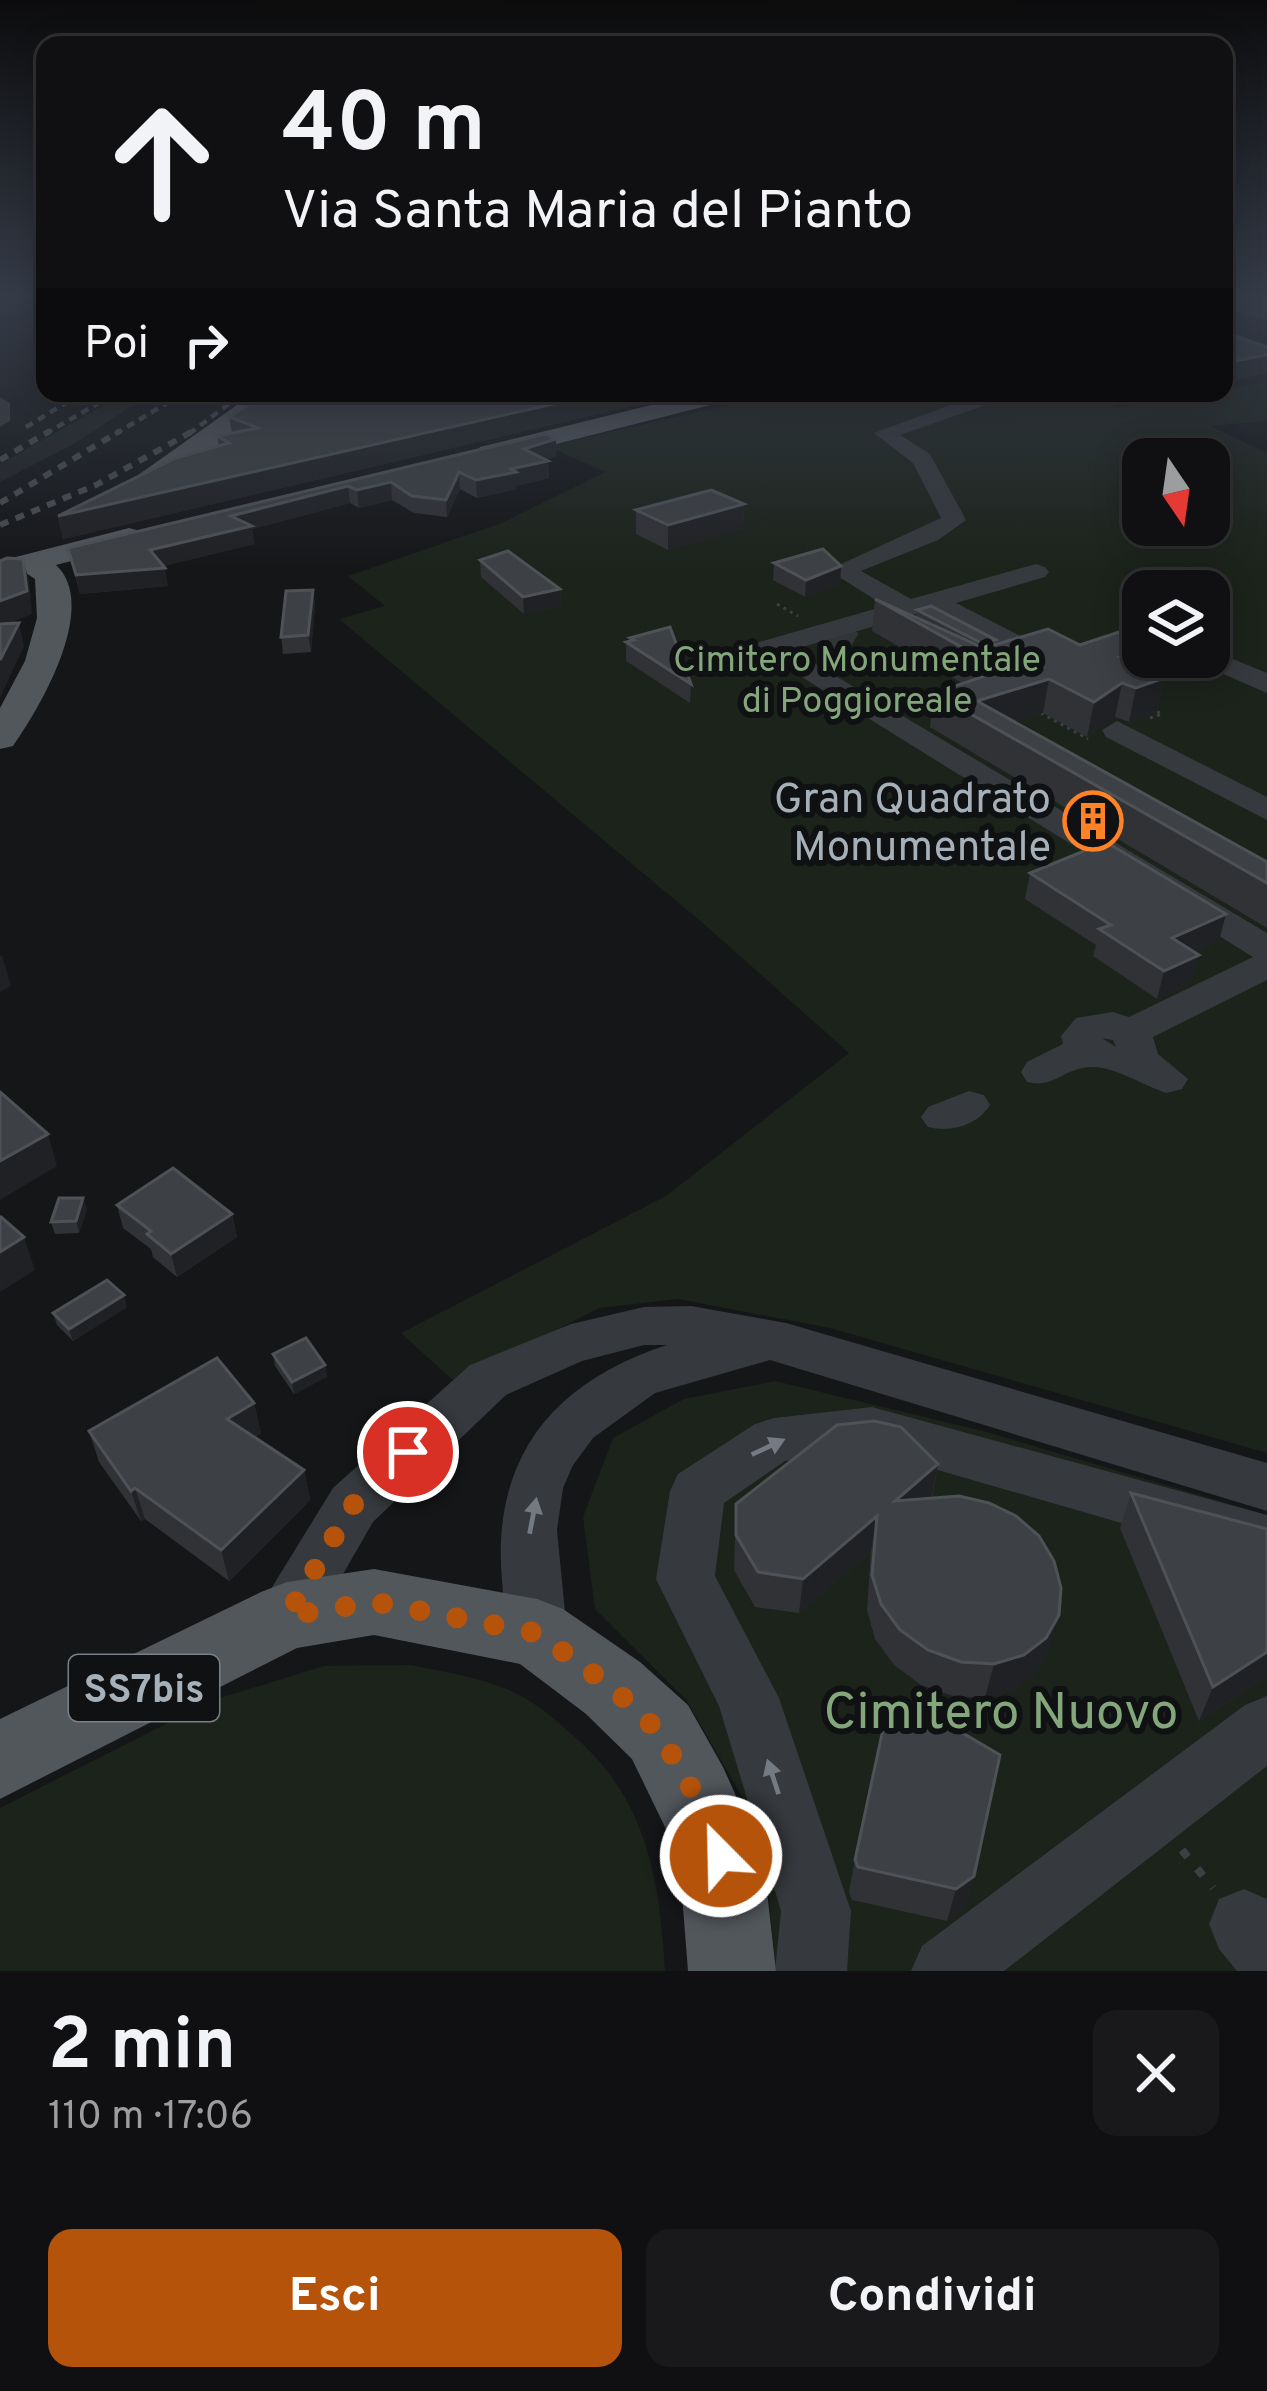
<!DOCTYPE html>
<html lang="it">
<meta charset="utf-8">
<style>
body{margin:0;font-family:Overpass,sans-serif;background:#19191b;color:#f1f3f6;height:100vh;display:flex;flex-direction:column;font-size:45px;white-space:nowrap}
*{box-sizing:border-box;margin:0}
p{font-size:39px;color:#9c9d9f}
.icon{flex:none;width:66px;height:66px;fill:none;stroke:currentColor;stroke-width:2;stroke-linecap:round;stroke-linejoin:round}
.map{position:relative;height:1971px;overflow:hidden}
.details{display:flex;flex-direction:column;background:#101012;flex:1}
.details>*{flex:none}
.guide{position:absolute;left:36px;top:36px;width:1197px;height:366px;border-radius:24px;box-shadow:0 6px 30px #0003,0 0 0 3px #303032;background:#101012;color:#f1f3f6;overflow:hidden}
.needle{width:78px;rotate:167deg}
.buttons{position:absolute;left:1122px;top:438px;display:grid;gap:24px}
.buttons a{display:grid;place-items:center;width:108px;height:108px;border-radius:24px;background:#101012;box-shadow:0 6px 30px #0003,0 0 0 3px #303032;font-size:60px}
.pin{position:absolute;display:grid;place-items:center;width:102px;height:102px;color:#fff;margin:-51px;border:6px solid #fff;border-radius:50%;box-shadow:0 3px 12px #0007}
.me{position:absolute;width:132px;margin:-66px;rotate:337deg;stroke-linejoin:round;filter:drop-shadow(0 0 9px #0008)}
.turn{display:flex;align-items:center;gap:42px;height:252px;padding:0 48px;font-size:54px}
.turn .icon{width:156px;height:156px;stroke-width:2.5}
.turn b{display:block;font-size:84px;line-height:102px}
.then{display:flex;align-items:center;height:114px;padding:0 48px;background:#0003;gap:24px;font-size:45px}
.round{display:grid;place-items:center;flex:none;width:126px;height:126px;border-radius:24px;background:#19191b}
.headline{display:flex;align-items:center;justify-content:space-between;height:204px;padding:0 48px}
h1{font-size:72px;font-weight:700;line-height:90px}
.button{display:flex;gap:24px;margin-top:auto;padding:24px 48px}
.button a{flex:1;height:138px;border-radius:24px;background:#b45309;color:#fff;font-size:48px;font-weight:700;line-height:138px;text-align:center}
.button a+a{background:#19191b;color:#f1f3f6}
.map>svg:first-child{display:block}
.built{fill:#212225}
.green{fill:#1c231b;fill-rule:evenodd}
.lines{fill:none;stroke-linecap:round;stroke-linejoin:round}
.minor-tunnel{stroke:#323538;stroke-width:30;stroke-dasharray:30 15;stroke-linecap:butt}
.path-far1{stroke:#3c4044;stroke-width:3;stroke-dasharray:3 4.5;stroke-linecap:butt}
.path{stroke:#3c4044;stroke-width:8;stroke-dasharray:9 15;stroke-linecap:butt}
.minor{fill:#36393d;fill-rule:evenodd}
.major{fill:#52575c;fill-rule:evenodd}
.rail-far1{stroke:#494d52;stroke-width:4.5;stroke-dasharray:8 6;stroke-linecap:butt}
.rail{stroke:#494d52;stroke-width:6;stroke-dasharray:9 8;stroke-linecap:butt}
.wall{fill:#313236}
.shaded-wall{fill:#202124}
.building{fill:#3d4044;stroke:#4e5256;stroke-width:3}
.oneway{fill:#747a81}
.route{stroke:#b45309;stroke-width:21;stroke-dasharray:0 37.8}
.labels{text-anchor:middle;stroke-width:12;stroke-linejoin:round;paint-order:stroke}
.far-park-label{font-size:36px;fill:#83a67b;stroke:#101113}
.shield{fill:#101113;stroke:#798087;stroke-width:3}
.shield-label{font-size:39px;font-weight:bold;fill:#a6b0b9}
.poi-label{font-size:42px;fill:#a6b0b9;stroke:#101113;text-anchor:end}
.near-park-label{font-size:51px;fill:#83a67b;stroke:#101113}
</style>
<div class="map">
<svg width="1267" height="1971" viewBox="0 0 1267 1971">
<rect width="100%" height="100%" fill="#151618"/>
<polygon class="built" points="125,393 152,393 70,446 0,482 0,464"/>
<g class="green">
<path d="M1263,383L1267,384V421L1210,426L1267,453V1453L830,1328L678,1299L599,1308L455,1382L401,1333L666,1196L849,1053L705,925L339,619L385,606L348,576L502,523L605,472L547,446L783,393H1085L1117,407L1224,393V389ZM1143,459H1209V525H1143ZM1143,591H1209V657H1143Z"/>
<polygon points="775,1381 983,1431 1267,1515 1267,1971 776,1971 763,1833 687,1701 595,1609 583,1517 613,1438 684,1399"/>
<path d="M411,1665C444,1672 478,1677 509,1690C536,1702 555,1719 576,1738C647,1800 660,1881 665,1971H0V1808L213,1700L324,1666Z"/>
</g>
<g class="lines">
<polyline class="minor-tunnel" points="831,634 851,646"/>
<g class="path-far1">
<polyline points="777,604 798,616"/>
<polyline points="1041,713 1088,739"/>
<polyline points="1150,718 1162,714 1152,709"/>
</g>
<polyline class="path" points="1182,1850 1213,1888"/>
<g class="minor">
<polygon points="1240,294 1267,294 1267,298 1224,307 1224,297"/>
<path d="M983,393H1003V399L900,435L930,454L966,520L938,540L861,571L911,599L1036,564L1045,567L1049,572L1045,577L956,603L1040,646L1044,652C1035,664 1010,670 995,666L991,660L1006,650L930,610L792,650L1267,933V980L1153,1037L1158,1054L1188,1079L1182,1089L1167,1093C1142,1086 1110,1062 1083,1068C1060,1072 1053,1088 1027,1082L1021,1072L1027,1062L1063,1044L1061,1036L1076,1018L1113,1012L1129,1017L1253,957L755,648L759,642L885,606L828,570L941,518L913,463L874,433ZM1102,1038L1113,1040L1116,1047Z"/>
<polygon points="0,397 10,403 10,421 0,427"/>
<polygon points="1209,649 1267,673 1267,693 1198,663 1194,657 1209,657"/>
<polygon points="1117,721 1267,797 1267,820 1106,737 1102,730"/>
<path d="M969,1091L984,1095L990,1105C978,1125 950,1133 928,1127L921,1117L928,1107Z"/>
<path d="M691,1306L786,1323L1267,1463V1511L770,1360L655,1393L593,1438L573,1465L563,1488L557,1530L567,1633L558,1653L537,1661L516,1653C505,1629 504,1606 502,1580C491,1458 553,1382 667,1345H644L582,1361L506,1395L373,1522L308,1635L287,1643L266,1635L257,1616L266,1597L333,1488L470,1365L571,1324L644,1307Z"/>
<polygon points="872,1407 1267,1515 1267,1565 872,1451 785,1461 724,1503 715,1576 779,1698 851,1911 847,1971 775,1971 781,1911 719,1706 656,1579 670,1491 678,1474 755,1424 774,1418"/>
<polygon points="1267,1696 1267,1766 1004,1971 911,1971 922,1946 1245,1705"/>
<polygon points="1244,1889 1267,1899 1267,1971 1237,1971 1219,1949 1209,1924 1219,1899"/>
</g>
<g class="major">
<path d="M254,393H281C259,419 153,504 121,496L117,490Z"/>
<polygon points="700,393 741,393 738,398 489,461 476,453 480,447"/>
<path d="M129,528L140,531L144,537L140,543L56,565C100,606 40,708 13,746L0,749V708L25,661L37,618L35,579L26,573L0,579V561Z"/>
<polygon points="374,1569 537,1599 563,1609 640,1662 688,1705 723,1767 763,1856 776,1971 688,1971 679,1856 632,1759 586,1714 520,1664 374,1635 297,1648 0,1799 0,1719 261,1592 287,1582"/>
</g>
<g class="rail-far1">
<polyline points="26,427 82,393"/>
<polyline points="45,434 116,393"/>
<polyline points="115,434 184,393"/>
<polyline points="189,434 243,393"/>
</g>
<g class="rail">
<polyline points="0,460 50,431"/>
<polyline points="0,503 120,431"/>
<polyline points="0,525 96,485 193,431"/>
</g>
</g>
<g class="wall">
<polygon points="1234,294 1267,294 1267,321 1230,310"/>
<polygon points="266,393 688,393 63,539 58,516 219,446 217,436 232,433 229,417"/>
<polygon points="545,434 556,456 545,459 548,461 549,478 516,486 516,489 477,498 460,489 447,517 414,513 392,500 359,508 350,503 252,529 254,544 163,566 168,586 80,594 68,548"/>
<polygon points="744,504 743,528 668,550 636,534 636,510"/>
<polygon points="480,560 560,589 561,606 524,614 481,577"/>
<polygon points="774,563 841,566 840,583 805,597 773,580"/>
<polygon points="313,590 315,606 311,652 283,654 281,637"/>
<polygon points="875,599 916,617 917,610 995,645 1080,645 1143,657 1194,657 1193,663 1157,675 1164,678 1156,712 1129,722 1115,717 1087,737 1043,713 1014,722 1267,862 1267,928 930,727 934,693 962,683 872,631"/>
<polygon points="630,638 691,684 690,703 626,661 626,642 630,641"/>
<polygon points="1030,873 1219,941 1194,952 1192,982 1157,999 1093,956 1096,945 1025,899"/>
<polygon points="117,1205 232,1214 237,1237 177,1277 153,1257 151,1249 123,1228"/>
<polygon points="87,1209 79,1233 55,1234 51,1222"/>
<polygon points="127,1307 73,1341 57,1325 53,1313"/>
<polygon points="273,1354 325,1365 327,1377 294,1394 275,1366"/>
<polygon points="254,1403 261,1433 255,1437 304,1470 310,1500 229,1581 145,1519 141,1521 99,1462 89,1431"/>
<polygon points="938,1464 932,1498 1049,1649 1036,1673 1015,1689 985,1698 953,1696 921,1685 894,1665 875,1639 867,1610 871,1551 799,1613 755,1607 734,1570 736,1504"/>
<polygon points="1131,1493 1267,1676 1199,1721 1120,1528"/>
<polygon points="855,1860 974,1876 965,1908 947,1921 852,1900 849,1892"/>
</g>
<g class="shaded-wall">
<polygon points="1267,355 1267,374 1224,382 1224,363"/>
<polygon points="602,393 688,393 63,539 58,516"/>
<polygon points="556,439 556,456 525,466 524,449"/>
<polygon points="548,461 549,478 516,486 516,489 477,498 476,480"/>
<polygon points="459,472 460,489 447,517 446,500"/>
<polygon points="391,482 392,500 359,508 357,490"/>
<polygon points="348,486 350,503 252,529 254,544 153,569 150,550 231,516"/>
<polygon points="744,504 743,528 668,550 668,525"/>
<polygon points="23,559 29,581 32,614 0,627 0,601"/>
<polygon points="841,566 840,583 805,597 806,580"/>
<polygon points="165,568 168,586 80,594 76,575"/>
<polygon points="560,589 561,606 524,614 523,597"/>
<polygon points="313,590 315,606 311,652 308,635"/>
<polygon points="19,623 24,646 0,698 0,660"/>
<polygon points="1143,649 1143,657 1194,657 1193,663 1128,685 1122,683 1115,717 1087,737 1094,702 1120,657"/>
<polygon points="1164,678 1156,712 1129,722 1136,688"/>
<polygon points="1049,679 1043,713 996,728 977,701"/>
<polygon points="1226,914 1219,941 1165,965 1172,938"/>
<polygon points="2,955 11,986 0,992 0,956"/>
<polygon points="1199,955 1192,982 1157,999 1164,971"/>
<polygon points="48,1134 57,1166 0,1200 0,1161"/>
<polygon points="83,1198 87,1209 79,1233 76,1221"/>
<polygon points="232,1214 237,1237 177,1277 171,1254"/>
<polygon points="24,1237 35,1270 0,1292 0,1252"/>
<polygon points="124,1295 127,1307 73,1341 69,1329"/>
<polygon points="325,1365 327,1377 294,1394 292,1382"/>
<polygon points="254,1403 261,1433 235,1449 227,1419"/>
<polygon points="938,1464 931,1499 895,1501"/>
<polygon points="304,1470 310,1500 229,1581 221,1550"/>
<polygon points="135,1488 145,1519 141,1521 131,1491"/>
<polygon points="877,1516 871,1551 799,1613 803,1579"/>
<polygon points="1059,1615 1049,1649 1036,1673 1015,1689 985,1698 994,1664"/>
<polygon points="1267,1652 1267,1676 1199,1721 1213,1687"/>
<polygon points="974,1876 965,1908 947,1921 956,1889"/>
</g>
<g class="building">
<polygon points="1237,294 1267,294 1267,302"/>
<polygon points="1224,332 1267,347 1267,355 1224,363"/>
<polygon points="266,393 602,393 58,516 176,458 229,443 217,436 258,428 229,417"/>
<polygon points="545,434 556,439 524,449 548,461 511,469 516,472 476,480 459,472 446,500 412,496 391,482 357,490 348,486 231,516 252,526 150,550 165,568 76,575 68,548"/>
<polygon points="711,490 744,504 668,525 636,510"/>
<polygon points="823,549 841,566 806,580 774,563"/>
<polygon points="508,551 560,589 523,597 480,560"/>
<polygon points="7,558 23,559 27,591 0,601 0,561"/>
<polygon points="313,590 308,635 281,637 286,591"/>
<polygon points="875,599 984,648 1048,629 1080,645 1143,624 1143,649 1120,657 1164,678 1136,688 1122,683 1094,702 1049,679 977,701 1267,862 1267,883 934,693 1003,670"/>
<polygon points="931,606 996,640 983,644 917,610"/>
<polygon points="19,623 0,660 0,624"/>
<polygon points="670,627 691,684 626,642 634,640 630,638"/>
<polygon points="1106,842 1226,914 1172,938 1199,955 1164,971 1099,929 1111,925 1030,873"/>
<polygon points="0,1092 48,1134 0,1161"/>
<polygon points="173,1168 232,1214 171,1254 147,1234 151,1231 117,1205"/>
<polygon points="59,1198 83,1198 76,1221 51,1222"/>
<polygon points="1,1217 24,1237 0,1252 0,1218"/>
<polygon points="107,1280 124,1295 69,1329 53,1313"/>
<polygon points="306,1338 325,1365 292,1382 273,1354"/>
<polygon points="217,1358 254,1403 227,1419 304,1470 221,1550 135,1488 131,1491 89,1431"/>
<polygon points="874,1421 901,1427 938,1464 895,1501 959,1496 989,1503 1016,1516 1039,1536 1054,1561 1061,1588 1059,1615 1046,1638 1024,1655 994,1664 961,1662 928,1650 900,1630 881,1604 872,1575 877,1516 803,1579 758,1572 736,1535 736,1504 837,1425"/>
<polygon points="1131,1493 1267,1529 1267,1652 1213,1687"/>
<polygon points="886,1715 954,1728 1000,1755 974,1876 956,1889 858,1867 855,1860"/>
</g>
<defs><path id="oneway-solid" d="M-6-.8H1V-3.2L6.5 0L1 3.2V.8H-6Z" transform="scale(3)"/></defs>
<g class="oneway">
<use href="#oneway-solid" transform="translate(768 1447) rotate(-25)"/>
<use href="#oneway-solid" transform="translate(533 1516) rotate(-79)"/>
<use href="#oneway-solid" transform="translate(773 1777) rotate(-108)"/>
</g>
<linearGradient id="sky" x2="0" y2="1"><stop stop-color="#0c0c0d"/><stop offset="0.52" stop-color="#353c48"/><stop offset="1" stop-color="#353c48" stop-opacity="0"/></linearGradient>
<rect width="1267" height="570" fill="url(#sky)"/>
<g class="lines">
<polyline class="route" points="408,1452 353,1505 287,1616 374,1602 537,1633 613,1688 659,1732 695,1795 721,1856"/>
</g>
<defs>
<g id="building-ring" transform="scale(3)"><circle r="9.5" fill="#101113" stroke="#ff8226" stroke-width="1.5"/><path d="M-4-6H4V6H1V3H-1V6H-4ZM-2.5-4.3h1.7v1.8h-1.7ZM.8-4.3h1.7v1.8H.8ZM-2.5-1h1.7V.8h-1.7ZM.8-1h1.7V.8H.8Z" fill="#ff8226"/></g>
</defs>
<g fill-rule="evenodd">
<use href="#building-ring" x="1093" y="821"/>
</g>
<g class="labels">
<g class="far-park-label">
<text x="857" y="671">Cimitero Monumentale<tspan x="857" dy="41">di Poggioreale</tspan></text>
</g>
<rect class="shield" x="69" y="1655" width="150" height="66" rx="9"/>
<g class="shield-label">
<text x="144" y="1702">SS7bis</text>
</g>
<g class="poi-label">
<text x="1051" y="812">Gran Quadrato<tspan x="1051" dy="48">Monumentale</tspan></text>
</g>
<g class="near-park-label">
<text x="1001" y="1728">Cimitero Nuovo</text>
</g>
</g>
</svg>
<div class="buttons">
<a><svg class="needle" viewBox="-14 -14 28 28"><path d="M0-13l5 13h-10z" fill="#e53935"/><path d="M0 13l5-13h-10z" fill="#9c9d9f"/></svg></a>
<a><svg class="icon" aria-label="layers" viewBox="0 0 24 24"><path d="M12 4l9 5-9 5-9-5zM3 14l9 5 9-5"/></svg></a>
</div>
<div class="pin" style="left:408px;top:1452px;background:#d93025"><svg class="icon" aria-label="arrive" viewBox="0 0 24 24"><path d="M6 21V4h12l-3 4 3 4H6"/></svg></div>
<svg class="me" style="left:721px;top:1856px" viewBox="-20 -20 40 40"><circle r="17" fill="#b45309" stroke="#fff" stroke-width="3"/><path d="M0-11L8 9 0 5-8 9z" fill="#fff"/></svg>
<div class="guide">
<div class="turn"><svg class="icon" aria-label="ahead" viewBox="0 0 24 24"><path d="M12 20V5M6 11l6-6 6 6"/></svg><div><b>40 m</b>Via Santa Maria del Pianto</div></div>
<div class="then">Poi<svg class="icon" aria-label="right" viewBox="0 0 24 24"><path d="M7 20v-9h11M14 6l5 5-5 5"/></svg></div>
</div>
</div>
<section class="details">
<div class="headline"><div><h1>2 min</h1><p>110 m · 17:06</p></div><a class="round"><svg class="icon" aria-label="close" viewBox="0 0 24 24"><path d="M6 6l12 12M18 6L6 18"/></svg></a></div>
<div class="button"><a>Esci</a><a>Condividi</a></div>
</section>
